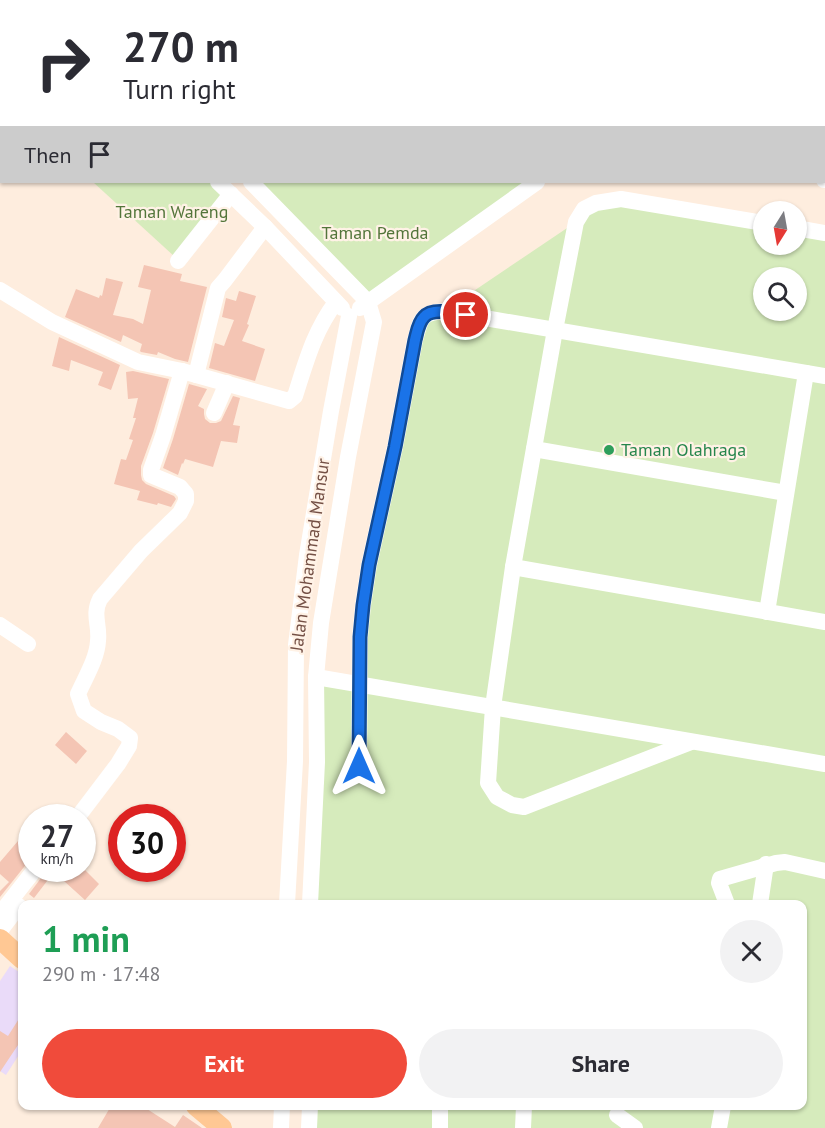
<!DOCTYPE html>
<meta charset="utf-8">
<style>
body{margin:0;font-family:"PT Sans",sans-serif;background:#f2f2f3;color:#2b2b33;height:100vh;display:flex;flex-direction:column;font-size:22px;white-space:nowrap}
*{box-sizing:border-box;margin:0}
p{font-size:20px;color:#7c7c81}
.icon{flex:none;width:33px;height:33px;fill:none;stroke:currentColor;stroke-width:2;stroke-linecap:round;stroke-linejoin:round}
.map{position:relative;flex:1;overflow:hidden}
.side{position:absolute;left:18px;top:900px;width:789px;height:210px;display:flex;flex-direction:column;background:#fff;border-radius:12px;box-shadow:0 2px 4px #0004}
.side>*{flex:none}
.top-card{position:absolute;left:0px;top:0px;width:825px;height:183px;box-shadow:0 2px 4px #0004;background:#fff;color:#2b2b33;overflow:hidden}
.needle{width:39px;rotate:191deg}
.tools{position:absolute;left:753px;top:201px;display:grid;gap:12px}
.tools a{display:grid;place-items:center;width:54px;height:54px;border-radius:50%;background:#fff;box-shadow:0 2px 4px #0004;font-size:30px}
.speed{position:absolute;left:18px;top:804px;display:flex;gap:12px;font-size:30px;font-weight:700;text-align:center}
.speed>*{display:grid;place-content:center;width:78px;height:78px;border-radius:50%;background:#fff;box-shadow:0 2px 4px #0004;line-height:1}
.speed small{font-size:15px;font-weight:400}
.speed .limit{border:9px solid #d22;background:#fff;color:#111}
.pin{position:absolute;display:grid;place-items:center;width:51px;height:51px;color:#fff;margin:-26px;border:3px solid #fff;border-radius:50%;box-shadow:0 2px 6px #0007}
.me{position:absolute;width:66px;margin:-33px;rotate:0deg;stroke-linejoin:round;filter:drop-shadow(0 0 4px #0008)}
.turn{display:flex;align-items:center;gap:21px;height:126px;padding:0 24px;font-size:27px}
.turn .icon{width:78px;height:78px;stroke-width:2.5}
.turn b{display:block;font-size:42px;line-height:51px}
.then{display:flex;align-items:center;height:57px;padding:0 24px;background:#0003;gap:12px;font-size:22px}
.round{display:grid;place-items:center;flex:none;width:63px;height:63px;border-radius:32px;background:#f2f2f3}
.head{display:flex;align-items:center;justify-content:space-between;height:102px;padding:0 24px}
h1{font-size:36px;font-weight:700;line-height:45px;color:#1e9e55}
.cta{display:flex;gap:12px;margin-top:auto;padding:12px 24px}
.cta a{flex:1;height:69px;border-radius:36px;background:#f04b3b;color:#fff;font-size:24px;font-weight:700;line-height:69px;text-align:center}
.cta a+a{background:#f2f2f3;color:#2b2b33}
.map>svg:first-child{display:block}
.education{fill:#eadbf9}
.green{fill:#d6ebbc;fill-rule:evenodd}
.building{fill:#f4c5b4}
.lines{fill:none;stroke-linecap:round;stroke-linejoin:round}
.minor{stroke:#fff;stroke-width:16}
.major{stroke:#ffc894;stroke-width:20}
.route-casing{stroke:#114b97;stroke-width:15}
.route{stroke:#1a73e8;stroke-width:10}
.leisure-dot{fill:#2e9e5b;stroke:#fff2e6;stroke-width:2}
.labels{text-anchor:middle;stroke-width:4.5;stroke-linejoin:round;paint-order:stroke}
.park-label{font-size:18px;fill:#53753a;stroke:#fff2e6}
.leisure-label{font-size:18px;fill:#27864d;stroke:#fff2e6;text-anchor:start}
.street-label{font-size:18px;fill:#745045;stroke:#fff2e6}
</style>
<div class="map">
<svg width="825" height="1128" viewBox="0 0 825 1128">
<rect width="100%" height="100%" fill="#feedde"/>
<polygon class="education" points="10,966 22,974 22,1050 6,1075 0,1071 0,981"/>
<g class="green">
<polygon points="93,182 218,182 228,191 175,257"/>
<polygon points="251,182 537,182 368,302"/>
<path d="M596,203L763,223L764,244H796L797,228L825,233V1128H308V1106H802V904H310L316,677L358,685L360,643L422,320L444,311L576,222ZM764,278H796V310H764Z"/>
</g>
<g class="building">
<polygon points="144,265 182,274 180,281 207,287 188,362 175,359 158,352 157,355 141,352 140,351 142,344 123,335 121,342 65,317 76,289 99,298 100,295 102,296 106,278 123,282 113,315 133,319 143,324 151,290 138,287"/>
<polygon points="239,291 256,296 247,324 249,325 242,341 265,349 255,381 209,368 215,343 224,346 234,320 222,317 226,298 236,301"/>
<polygon points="59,337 120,365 111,390 98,385 103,372 71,360 69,371 52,366"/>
<polygon points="133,371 169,379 153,433 141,466 141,475 142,480 146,484 174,496 176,499 171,507 158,503 157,505 137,500 140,491 114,484 121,459 126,460 133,440 129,439 136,418 133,418 138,398 128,399 126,372"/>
<polygon points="189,384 207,389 198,406 204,409 204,414 205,419 210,423 216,423 221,421 233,396 240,398 233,425 240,426 237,443 221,441 213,467 185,459 183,464 182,463 178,475 163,468 173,439"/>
<polygon points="66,732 87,751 76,764 55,745"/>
<polygon points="18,841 28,850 27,851 32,854 32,859 28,862 0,897 0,891 9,882 0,874 0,862"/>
<polygon points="46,868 83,868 99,884 85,900 54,872 34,898 29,894 44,874"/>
<polygon points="22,1014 22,1039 0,1072 0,1031 8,1036"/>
<polygon points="111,1106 149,1106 147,1109 175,1127 183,1115 202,1128 98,1128"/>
</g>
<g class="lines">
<g class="minor">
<polyline points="72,0 73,2"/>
<polyline points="103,0 103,2"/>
<polyline points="369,0 378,2"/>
<polyline points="219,2 222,0"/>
<polyline points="598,2 600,0"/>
<polyline points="638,2 639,0"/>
<polyline points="672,2 673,0"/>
<polyline points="824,180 825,180"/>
<polyline points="218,182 265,227 342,308"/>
<polyline points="251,182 368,302 374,322 348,457 321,623 316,677 317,762 310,904"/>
<polyline points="796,228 825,233"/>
<polyline points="178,261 231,194"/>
<path d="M0,290L52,322L138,362L182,371L289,401L295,396C306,362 314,331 336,302"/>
<polyline points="360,308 537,182"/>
<polyline points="196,375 218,288 225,280 265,227"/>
<polyline points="214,413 227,383"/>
<polyline points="534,449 786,493"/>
<polyline points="513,567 825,622"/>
<polyline points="767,612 806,373"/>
<polyline points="0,625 28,644"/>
<polyline points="316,677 825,764"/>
<polyline points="691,742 524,807 512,805 497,797 488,783 493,707 513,567 555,330 576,222 584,209 596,203 621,199 764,223"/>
<path d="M359,766L360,637L363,605L369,565L395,447L415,340C421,319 420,313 444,311L825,376"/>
<path d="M77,818L118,764L129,746L130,738L118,729L101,722L84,711L78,694C85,678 97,659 98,641C100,625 92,615 100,599L141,551L180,513L186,501V494L180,487L151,475V470L163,436L182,371"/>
<polyline points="287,904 295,761 296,645 307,555 331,411 349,316"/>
<polyline points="727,904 719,883 720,879 776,863 785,862 825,871"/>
<polyline points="760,904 766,864"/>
<polyline points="0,914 36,868"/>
<polyline points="0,931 19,906"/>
<polyline points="440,1106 440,1128"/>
<polyline points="617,1115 635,1128"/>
<polyline points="281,1128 282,1106"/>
<polyline points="309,1128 310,1106"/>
<polyline points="523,1128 524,1106"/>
<polyline points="719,1128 723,1106"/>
</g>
<g class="major">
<polyline points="0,939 22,959"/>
<polyline points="196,1106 222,1128"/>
</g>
</g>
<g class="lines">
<g class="route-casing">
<path id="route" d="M359,766L360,637L363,605L369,565L395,447L415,340C417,333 418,323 424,317C432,307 455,313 466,315"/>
</g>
<use href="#route" class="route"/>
</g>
<circle class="leisure-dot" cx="609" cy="450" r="6"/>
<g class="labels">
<g class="park-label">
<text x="172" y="218">Taman Wareng</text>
<text x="375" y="239">Taman Pemda</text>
</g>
<g class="leisure-label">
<text x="621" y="456">Taman Olahraga</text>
</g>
<g class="street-label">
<text transform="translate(310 555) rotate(-82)" y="6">Jalan Mohammad Mansur</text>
</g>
</g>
</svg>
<div class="tools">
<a><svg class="needle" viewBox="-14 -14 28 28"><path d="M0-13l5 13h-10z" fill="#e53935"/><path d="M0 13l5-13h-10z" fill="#7c7c81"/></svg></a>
<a><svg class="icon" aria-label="search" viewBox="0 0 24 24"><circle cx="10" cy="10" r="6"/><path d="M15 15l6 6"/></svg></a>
</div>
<div class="speed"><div>27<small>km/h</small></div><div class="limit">30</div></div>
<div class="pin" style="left:466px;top:315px;background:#d93025"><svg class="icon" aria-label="arrive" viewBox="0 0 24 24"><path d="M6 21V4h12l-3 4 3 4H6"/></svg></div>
<svg class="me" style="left:359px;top:766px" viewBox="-20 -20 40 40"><path d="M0-17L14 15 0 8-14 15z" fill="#1a73e8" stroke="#fff" stroke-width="4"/></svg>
<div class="top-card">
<div class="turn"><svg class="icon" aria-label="right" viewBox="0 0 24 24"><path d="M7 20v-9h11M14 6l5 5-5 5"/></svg><div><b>270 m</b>Turn right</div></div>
<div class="then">Then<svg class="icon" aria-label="arrive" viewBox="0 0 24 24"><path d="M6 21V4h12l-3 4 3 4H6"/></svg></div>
</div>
<section class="side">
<div class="head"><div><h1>1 min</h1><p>290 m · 17:48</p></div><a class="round"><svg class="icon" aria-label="close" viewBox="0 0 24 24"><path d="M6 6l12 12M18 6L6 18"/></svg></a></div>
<div class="cta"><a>Exit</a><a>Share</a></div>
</section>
</div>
